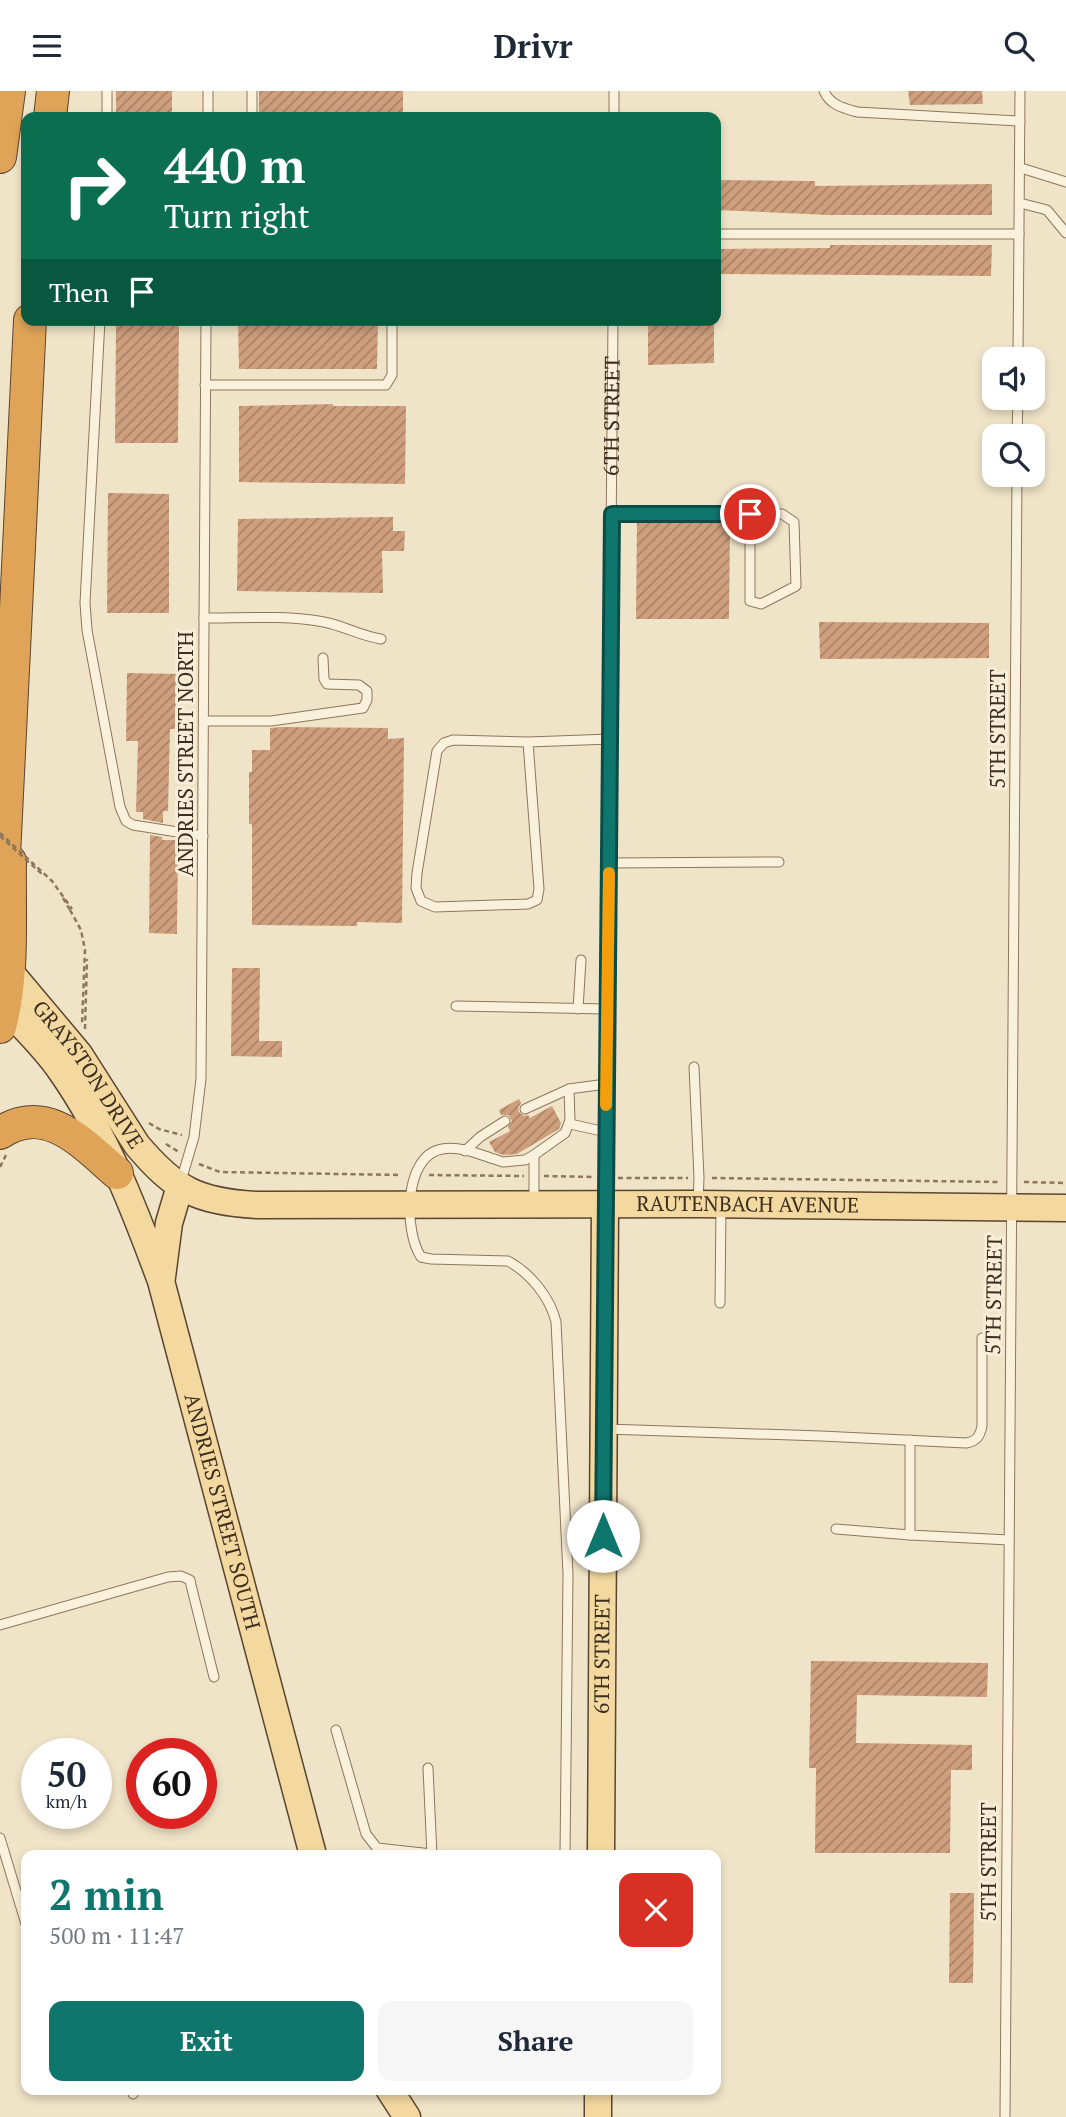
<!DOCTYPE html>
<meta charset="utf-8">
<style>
body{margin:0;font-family:"PT Serif",serif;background:#f6f6f7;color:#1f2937;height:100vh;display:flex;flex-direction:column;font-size:26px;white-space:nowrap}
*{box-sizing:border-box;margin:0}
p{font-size:23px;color:#747a83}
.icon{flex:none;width:38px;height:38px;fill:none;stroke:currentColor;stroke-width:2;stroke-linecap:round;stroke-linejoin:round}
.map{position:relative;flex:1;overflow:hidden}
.details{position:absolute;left:21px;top:1759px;width:700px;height:245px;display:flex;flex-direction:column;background:#fff;border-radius:14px;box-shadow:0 4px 10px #0003}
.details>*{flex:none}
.hud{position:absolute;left:21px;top:21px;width:700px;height:214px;border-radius:14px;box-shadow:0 4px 10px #0003;background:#0b6e4f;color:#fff;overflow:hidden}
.fabs{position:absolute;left:982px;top:256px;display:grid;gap:14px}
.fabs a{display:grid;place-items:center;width:63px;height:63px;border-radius:14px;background:#fff;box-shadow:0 4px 10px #0003;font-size:35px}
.speed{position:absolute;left:21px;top:1647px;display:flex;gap:14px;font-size:35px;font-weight:700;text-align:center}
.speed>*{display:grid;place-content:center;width:91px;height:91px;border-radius:50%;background:#fff;box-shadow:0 4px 10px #0003;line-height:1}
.speed small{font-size:18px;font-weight:400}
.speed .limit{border:10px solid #d22;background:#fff;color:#111}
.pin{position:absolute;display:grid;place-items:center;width:60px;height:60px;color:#fff;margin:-30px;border:4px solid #fff;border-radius:50%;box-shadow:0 2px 7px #0007}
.me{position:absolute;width:77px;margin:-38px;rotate:0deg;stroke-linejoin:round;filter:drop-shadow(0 0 5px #0008)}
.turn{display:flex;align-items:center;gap:24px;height:147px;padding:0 28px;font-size:32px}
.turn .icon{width:91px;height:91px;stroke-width:2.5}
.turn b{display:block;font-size:49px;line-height:60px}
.then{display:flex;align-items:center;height:66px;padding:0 28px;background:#0003;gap:14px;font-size:26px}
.round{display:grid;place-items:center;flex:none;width:74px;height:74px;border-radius:14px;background:#f6f6f7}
.summary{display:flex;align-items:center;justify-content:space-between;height:119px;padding:0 28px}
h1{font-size:42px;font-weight:800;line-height:52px;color:#0f766e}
.primary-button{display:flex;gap:14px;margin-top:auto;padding:14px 28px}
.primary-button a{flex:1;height:80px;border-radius:14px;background:#0f766e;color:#fff;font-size:28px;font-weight:800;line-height:80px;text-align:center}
.primary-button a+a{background:#f6f6f7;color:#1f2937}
header{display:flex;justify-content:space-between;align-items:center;height:91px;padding:0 28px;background:#fff;font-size:32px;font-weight:800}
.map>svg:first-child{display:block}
.building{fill:url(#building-hatch)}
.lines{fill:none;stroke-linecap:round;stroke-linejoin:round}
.service-casing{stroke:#8d765c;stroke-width:11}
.primary-casing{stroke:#5b4430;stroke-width:29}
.motorway-casing{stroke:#5b4430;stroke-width:34}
.path{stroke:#8d765c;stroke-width:2.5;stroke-dasharray:5 3.5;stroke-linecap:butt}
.service{stroke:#faf1dc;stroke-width:9}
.primary{stroke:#f3d9a0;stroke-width:26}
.motorway{stroke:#e0a458;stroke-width:32}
.path-bridge{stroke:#8d765c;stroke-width:2.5;stroke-dasharray:5 3.5;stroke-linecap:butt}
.route-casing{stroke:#0a4d48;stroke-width:18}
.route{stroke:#0f766e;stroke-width:12}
.slow{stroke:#f59e0b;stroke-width:12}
.labels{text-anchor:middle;stroke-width:6;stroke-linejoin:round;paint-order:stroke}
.street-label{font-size:21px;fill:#3d2e20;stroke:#f7eed8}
</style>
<header><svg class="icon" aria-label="menu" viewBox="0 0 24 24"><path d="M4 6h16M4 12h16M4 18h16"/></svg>Drivr<svg class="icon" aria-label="search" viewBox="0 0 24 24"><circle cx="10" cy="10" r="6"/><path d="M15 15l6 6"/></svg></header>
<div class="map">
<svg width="1066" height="2026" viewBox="0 0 1066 2026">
<defs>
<pattern id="building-hatch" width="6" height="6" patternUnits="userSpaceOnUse" patternTransform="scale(1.75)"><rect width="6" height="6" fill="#cf9f7d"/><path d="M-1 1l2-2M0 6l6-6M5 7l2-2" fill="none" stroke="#a98266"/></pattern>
</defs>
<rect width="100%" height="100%" fill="#f0e4c8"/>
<g class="building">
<rect x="116" y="0" width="56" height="26"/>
<rect x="259" y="0" width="144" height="26"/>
<polygon points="908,0 982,0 983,13 910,14"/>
<polygon points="716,89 815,90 815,95 992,93 992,124 829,124 716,119"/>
<polygon points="830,154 992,154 991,185 716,183 716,158 830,157"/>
<polygon points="116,229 179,229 178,352 115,352"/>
<polygon points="238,229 378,229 377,278 239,278"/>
<polygon points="648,229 714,229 714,272 648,274"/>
<polygon points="333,313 333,315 406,315 405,393 239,391 239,315"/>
<polygon points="108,402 169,403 169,522 107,522"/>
<polygon points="393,426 393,440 405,440 404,460 382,460 383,502 237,500 238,428"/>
<polygon points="637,431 730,432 729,528 636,528"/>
<polygon points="819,531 989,532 989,567 820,568"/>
<polygon points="127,582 177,583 175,638 170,638 168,720 163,720 163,732 143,728 143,721 136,721 138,650 126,650"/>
<polygon points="282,636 388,637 388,648 404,647 402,832 357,831 357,835 252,834 252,733 249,733 249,681 252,681 252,659 270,659 270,637"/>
<polygon points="150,744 162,746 162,749 178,749 177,843 149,842"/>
<polygon points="232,877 260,877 259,950 282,950 282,966 231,965"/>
<polygon points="519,1008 521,1012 518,1017 519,1021 524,1025 528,1024 530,1027 552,1015 561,1032 559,1038 517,1063 503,1064 495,1061 489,1051 510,1040 508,1036 512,1030 509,1024 501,1024 499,1019"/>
<polygon points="811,1570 988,1572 987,1606 857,1604 856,1652 972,1654 972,1679 951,1679 950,1762 815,1762 816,1677 809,1677"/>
<polygon points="950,1802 974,1802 973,1892 949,1892"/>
</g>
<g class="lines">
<g class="service-casing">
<g id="service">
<path d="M824,0C830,14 843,17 857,21L1020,30"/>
<polyline points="107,26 107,0"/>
<polyline points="208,26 208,0"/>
<polyline points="252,26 252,0"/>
<polyline points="614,26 614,0"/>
<polyline points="1021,77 1066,91"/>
<polyline points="1020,112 1047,119 1066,142"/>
<polyline points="716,143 1019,143"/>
<polyline points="100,229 85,512 87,539 120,716 126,730 133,734 203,745"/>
<polyline points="1018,268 1020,0"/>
<polyline points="205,294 386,294 392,284 392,229"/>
<polyline points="1017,345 1018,306"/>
<polyline points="612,423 782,423 794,431 796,495 761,513 750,510 750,423"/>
<path d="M204,527C244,527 285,524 324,531C344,535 361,545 381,548"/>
<polyline points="204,630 271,630 363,617 367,609 367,600 359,594 327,593 324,588 323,567"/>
<polyline points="528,651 453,649 444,652 437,660 417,782 416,797 421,810 435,816 528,813 537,809 539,798 528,651 611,648"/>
<polyline points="609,772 779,771"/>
<polyline points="456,915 607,918"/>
<polyline points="578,918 581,869"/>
<polyline points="694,976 699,1087 698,1111"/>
<polyline points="525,1018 569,998 606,993"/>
<polyline points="570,1033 606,1041"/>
<polyline points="465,1060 480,1046 505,1030"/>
<path d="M500,1070C483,1065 461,1054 442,1058C403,1065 404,1141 421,1166L431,1168L508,1170C530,1182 550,1206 556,1231L568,1483L565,1764"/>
<polyline points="503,1071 525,1069 534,1064 565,1042 570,1029 569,998"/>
<polyline points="181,1090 194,1046 201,988 206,229"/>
<path id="s1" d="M605,1109L613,229"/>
<polyline points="534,1112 534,1064"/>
<polyline points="720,1212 721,1115"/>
<path d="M606,1338L821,1345L966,1352C977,1350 980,1345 982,1335V1247"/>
<polyline points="910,1349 910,1444 1009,1449"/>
<polyline points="836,1438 910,1444"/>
<polyline points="0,1534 168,1486 181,1485 190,1489 191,1494 214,1586"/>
<polyline points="336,1639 366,1743 377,1757 432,1763"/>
<polyline points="428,1677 432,1764"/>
<polyline points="0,1747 26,1833"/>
<polyline points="133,2003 136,1998"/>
<polyline points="1005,2026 1017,383"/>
</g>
</g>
<g class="primary-casing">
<g id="primary">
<path id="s2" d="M0,869L79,963L137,1054C175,1099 198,1111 257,1114L698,1113L1066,1117"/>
<path id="s3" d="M0,911C21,934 44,955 61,980C106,1044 134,1117 161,1190L313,1764"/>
<polyline points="162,1186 169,1132 180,1095"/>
<path id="s4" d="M601,1764L605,1115"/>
<polyline points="389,1998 407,2026"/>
<polyline points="598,1998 598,2026"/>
</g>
</g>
<g class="motorway-casing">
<g id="motorway">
<polyline points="50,26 53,0"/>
<polyline points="0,66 9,0"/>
<polyline points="0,792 4,765 30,229"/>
<path d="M0,936C14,883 9,824 10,770"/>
<path d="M0,1042C47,1011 83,1053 117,1082"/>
</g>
</g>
<g class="path">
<polyline points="70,819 81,839 85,859 82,933"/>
<polyline points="85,938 87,868"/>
<polyline points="149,1032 159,1038 182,1044"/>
<polyline points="166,1053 179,1061"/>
<polyline points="199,1073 220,1081 401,1084"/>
<polyline points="0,1076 6,1064"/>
<polyline points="429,1084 524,1085"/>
<polyline points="544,1085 594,1086"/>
<polyline points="618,1087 688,1087"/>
<polyline points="712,1087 1000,1091"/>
<polyline points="1024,1091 1066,1092"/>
</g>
<use href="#service" class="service"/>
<use href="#primary" class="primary"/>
<use href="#motorway" class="motorway"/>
<g class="path-bridge">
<polyline points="0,742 52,790 72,818"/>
<polyline points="0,745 43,784"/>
<polyline points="63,807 70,819"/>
</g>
</g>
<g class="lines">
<g class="route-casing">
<polyline id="route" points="603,1445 612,423 750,423"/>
</g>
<use href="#route" class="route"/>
<polyline class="slow" points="606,1014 609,782"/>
</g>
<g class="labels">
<g class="street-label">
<text dy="7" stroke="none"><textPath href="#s1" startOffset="784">6TH STREET</textPath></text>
<text transform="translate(998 638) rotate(-90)" y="7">5TH STREET</text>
<text transform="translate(186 663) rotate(-90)" y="7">ANDRIES STREET NORTH</text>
<text dy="7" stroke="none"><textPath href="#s2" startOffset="145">GRAYSTON DRIVE</textPath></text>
<text dy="7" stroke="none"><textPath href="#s2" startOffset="861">RAUTENBACH AVENUE</textPath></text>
<text transform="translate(994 1204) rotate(-89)" y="7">5TH STREET</text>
<text dy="7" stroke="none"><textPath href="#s3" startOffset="564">ANDRIES STREET SOUTH</textPath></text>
<text dy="7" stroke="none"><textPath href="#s4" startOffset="201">6TH STREET</textPath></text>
<text transform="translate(989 1771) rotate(-90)" y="7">5TH STREET</text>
</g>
</g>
</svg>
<div class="fabs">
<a><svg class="icon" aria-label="sound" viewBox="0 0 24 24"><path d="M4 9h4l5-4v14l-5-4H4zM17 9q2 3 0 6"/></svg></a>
<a><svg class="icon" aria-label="search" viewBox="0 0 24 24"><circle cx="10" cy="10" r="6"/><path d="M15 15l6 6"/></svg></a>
</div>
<div class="speed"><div>50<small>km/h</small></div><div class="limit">60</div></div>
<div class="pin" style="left:750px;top:423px;background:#d93025"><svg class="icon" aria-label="arrive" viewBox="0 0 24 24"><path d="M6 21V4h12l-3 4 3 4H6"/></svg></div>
<svg class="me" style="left:603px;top:1445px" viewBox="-20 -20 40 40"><circle r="19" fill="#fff"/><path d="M0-13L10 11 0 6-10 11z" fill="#0f766e"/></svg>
<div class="hud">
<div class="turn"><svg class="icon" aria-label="right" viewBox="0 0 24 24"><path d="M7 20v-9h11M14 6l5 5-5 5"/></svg><div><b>440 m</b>Turn right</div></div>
<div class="then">Then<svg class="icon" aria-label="arrive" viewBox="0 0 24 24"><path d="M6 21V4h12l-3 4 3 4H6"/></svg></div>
</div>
<section class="details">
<div class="summary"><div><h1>2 min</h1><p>500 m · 11:47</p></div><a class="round" style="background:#d93025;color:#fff"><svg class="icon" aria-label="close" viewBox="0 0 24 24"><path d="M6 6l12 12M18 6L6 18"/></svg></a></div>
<div class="primary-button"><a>Exit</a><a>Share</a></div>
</section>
</div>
